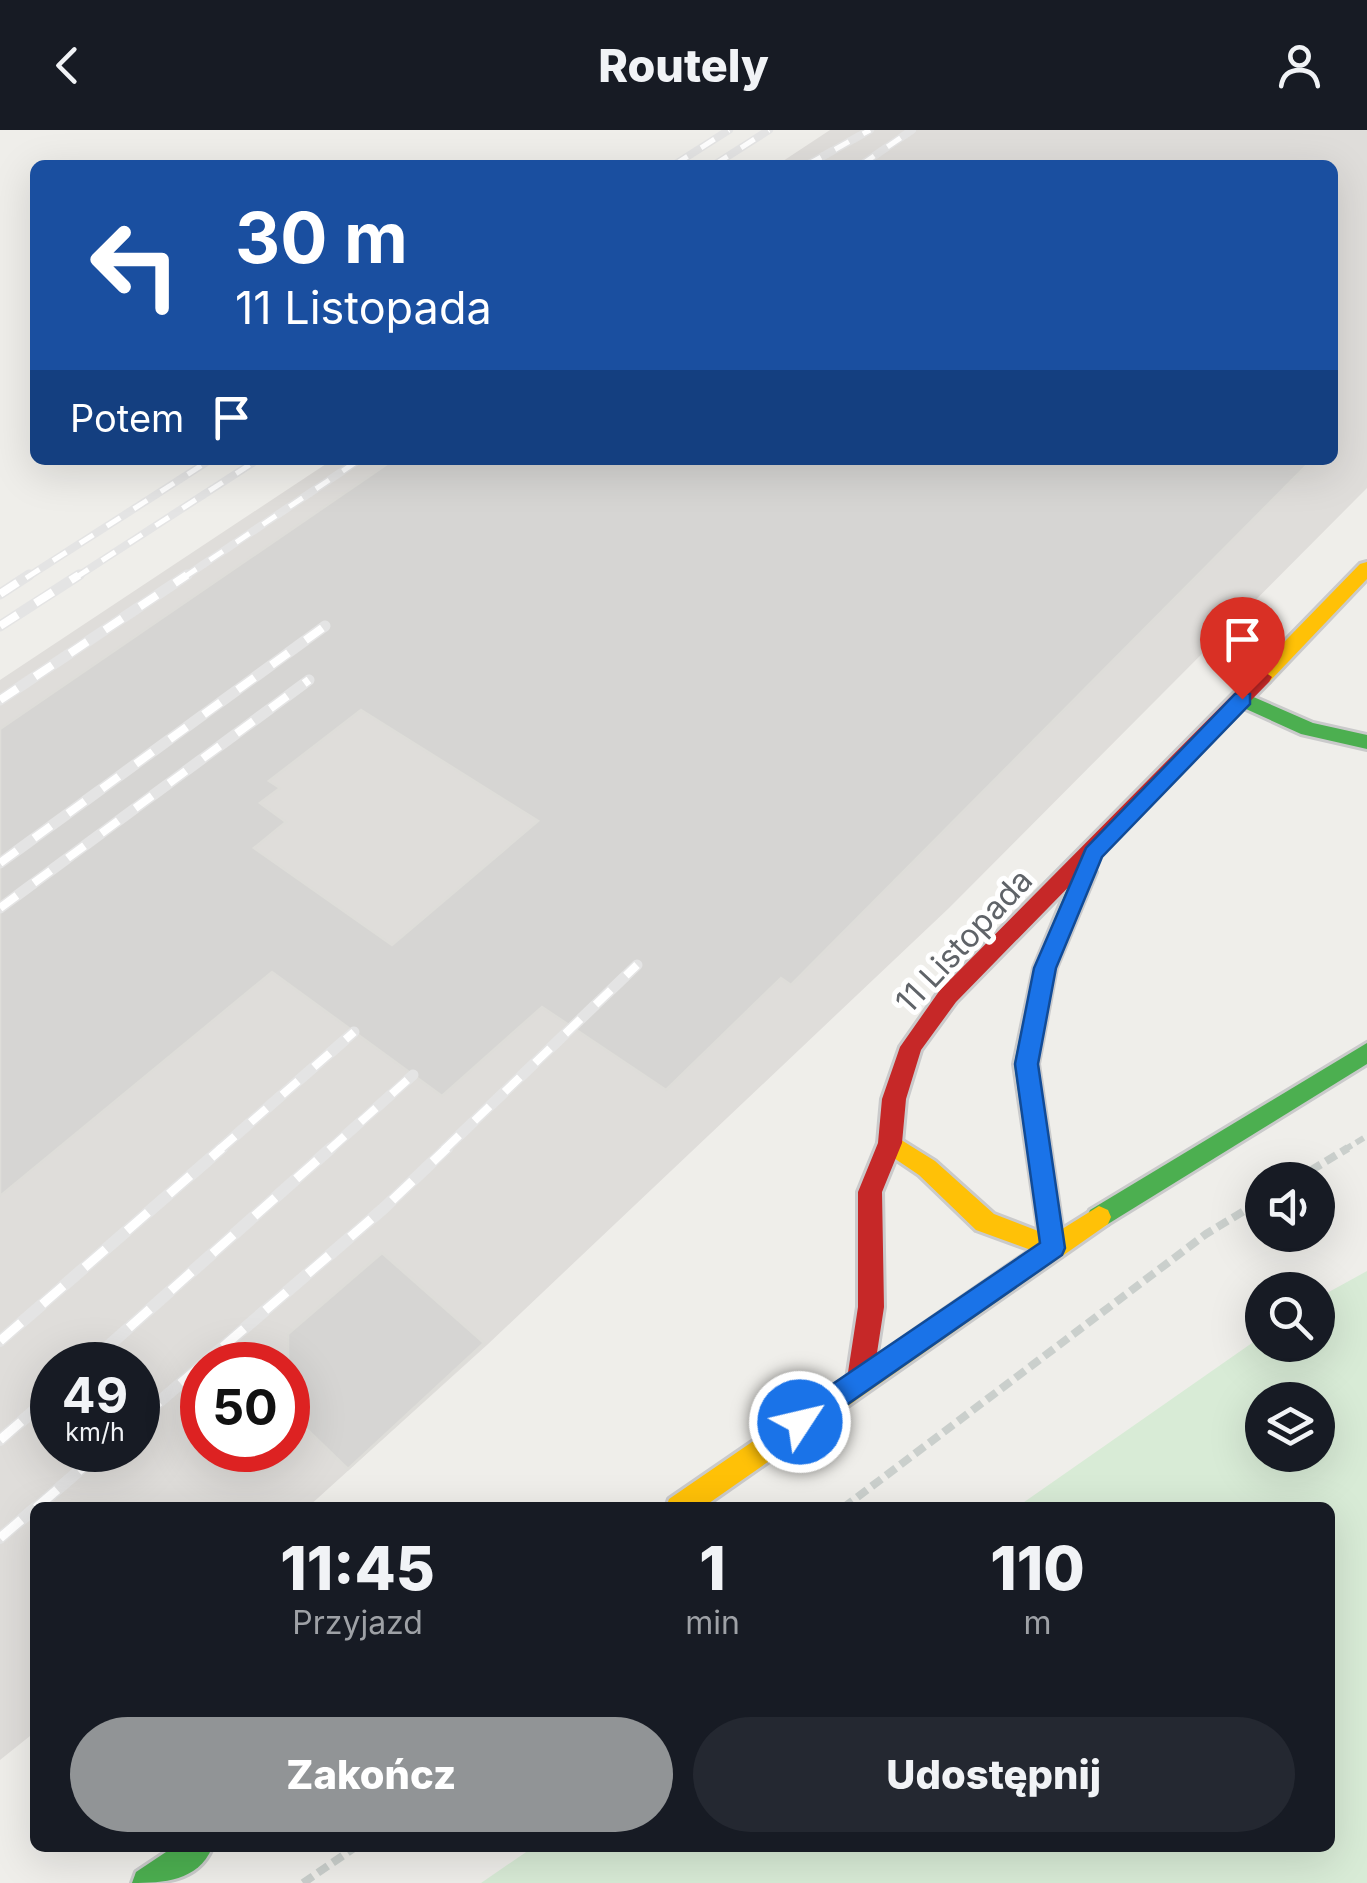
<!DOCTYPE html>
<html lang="pl">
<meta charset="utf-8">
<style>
body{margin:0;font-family:Inter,sans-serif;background:#242831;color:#f1f3f6;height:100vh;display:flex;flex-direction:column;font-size:38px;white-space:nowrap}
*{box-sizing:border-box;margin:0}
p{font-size:32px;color:#9ea1a6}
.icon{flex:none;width:55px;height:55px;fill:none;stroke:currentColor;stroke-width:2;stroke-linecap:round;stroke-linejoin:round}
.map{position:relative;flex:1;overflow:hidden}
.panel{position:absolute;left:30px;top:1372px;width:1305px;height:350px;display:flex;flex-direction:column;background:#171b24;border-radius:15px;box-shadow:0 10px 40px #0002}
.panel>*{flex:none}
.top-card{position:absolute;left:30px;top:30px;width:1308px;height:305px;border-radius:15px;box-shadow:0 10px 40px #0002;background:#1a4fa0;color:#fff;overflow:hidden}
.fabs{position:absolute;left:1245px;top:1032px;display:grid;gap:20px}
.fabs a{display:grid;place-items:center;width:90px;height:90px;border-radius:50%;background:#171b24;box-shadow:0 10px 40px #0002;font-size:50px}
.speed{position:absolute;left:30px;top:1212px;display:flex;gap:20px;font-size:50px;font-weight:700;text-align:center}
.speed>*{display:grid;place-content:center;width:130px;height:130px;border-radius:50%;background:#171b24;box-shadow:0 10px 40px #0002;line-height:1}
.speed small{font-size:25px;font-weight:400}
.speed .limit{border:15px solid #d22;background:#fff;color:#111}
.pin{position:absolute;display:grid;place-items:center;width:85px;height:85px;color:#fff;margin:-102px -42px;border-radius:50% 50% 50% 0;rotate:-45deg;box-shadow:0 0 10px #0007}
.pin .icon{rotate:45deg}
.me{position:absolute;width:110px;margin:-55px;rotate:55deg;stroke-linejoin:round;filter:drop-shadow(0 0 8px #0008)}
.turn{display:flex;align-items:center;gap:35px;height:210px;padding:0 40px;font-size:45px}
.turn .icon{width:130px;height:130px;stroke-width:2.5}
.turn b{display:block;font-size:70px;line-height:85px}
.then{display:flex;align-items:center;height:95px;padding:0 40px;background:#0003;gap:20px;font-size:38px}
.eta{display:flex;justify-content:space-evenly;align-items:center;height:170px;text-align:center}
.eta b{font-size:60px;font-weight:800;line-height:70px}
.action{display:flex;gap:20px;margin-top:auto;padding:20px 40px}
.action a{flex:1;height:115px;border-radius:60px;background:#919496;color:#fff;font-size:40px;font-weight:800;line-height:115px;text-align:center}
.action a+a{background:#242831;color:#f1f3f6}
header{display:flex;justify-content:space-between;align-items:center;height:130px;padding:0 40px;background:#171b24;font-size:45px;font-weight:800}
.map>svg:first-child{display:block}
.industrial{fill:#dfddda;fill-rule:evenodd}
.green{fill:#d8ebd6;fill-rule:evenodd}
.building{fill:#d6d5d3;stroke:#deddd9;stroke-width:2.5;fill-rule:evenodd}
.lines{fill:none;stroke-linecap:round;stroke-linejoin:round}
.fast-casing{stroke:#cacacb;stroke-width:6}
.slow-casing{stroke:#cacacb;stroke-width:6}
.jam-casing{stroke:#cacacb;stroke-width:6}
.path-far1{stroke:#cacfcc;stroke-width:6;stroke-dasharray:9 5;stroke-linecap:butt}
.path{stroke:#cacfcc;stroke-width:8;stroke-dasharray:12 6;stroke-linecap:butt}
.fast{fill:#4caf50;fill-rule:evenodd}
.slow{fill:#ffc107;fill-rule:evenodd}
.jam{fill:#c62828;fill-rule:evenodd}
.rail-far2-casing{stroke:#e4e4e4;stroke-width:8}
.rail-far1-casing{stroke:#e4e4e4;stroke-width:11}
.rail-casing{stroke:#e4e4e4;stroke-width:12}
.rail-far2{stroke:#fff;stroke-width:5;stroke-dasharray:16;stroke-linecap:butt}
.rail-far1{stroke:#fff;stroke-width:8;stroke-dasharray:21;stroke-linecap:butt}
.rail{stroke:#fff;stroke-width:9;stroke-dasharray:28;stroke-linecap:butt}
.route{fill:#1a73e8;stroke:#114b97;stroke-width:2.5}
.labels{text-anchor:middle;stroke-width:10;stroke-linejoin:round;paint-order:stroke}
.street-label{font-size:32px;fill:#5f6368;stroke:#fff}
</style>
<header><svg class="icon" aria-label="back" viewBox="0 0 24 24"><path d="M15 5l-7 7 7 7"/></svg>Routely<svg class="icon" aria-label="person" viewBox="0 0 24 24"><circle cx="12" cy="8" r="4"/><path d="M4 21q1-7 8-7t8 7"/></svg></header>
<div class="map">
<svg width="1367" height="1753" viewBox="0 0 1367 1753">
<rect width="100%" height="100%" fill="#efeeea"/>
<path class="industrial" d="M830,0H1367V358L949,778L487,1215L308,1377L35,1378V1602L0,1630V550L332,330H1332V35H777ZM52,1235H138V1320H52ZM202,1235H288V1320H202Z"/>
<path class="green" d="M1367,1141V1753H481L532,1718H1330V1378L1017,1377L1262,1206V1215H1318V1168ZM1262,1270H1318V1325H1262Z"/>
<g class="building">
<path d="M393,330H1312L791,855L781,848L666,960L542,877L442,966L272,842L0,1066V599ZM361,580L538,691L392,815L254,718L286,692L260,673L280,658L269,651Z"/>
<polygon points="382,1123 484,1213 348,1339 288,1281 288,1204"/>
</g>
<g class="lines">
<g class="fast-casing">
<g id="fast">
<polygon points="1242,562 1313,593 1367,605 1367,619 1301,604 1235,574 1232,569 1235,564"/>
<polygon points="1085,734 1096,742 1056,838 1038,934 1065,1118 1062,1126 1053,1129 1044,1126 1041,1118 1014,934 1034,838 1074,742"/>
<polygon points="1367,913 1367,934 1108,1094 1099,1098 1090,1094 1087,1087 1090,1080"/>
<path d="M172,1718H212C198,1751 163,1753 132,1753L136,1742Z"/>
</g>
</g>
<g class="slow-casing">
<g id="slow">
<polygon points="1367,432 1367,449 1269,552 1255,552 1252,547 1255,542 1360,434"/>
<polygon points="890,1003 935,1031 994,1084 1051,1106 1099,1076 1108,1080 1111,1087 1108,1094 702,1378 666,1378 669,1369 1031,1120 976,1100 919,1045 882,1020 878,1013 882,1006"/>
</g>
</g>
<g class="jam-casing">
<polygon id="jam" points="1262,540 1272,547 1269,552 956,872 921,920 906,969 902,1013 882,1062 884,1177 873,1249 869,1257 860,1261 851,1257 847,1249 858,1177 858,1062 878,1013 882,969 900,917 940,860 1255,542"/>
</g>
<polyline class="path-far1" points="1344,1020 1367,1006"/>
<g class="path">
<polyline points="1295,1050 1348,1018"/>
<polyline points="843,1378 1206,1104 1262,1070"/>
<polyline points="303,1753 354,1718"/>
</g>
<use href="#fast" class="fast"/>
<use href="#slow" class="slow"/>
<use href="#jam" class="jam"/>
<g class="rail-far2-casing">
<g id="rail-far2">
<polyline points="674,35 729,0"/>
<polyline points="714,35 769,0"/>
<polyline points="807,35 870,0"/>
<polyline points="861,35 912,0"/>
<polyline points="26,448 210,330"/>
<polyline points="75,448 257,330"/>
<polyline points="183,448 359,330"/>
</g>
</g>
<g class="rail-far1-casing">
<g id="rail-far1">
<polyline points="0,464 29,445"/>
<polyline points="0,496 79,445"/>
<polyline points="0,570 187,445"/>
<polyline points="0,733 325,496"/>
<polyline points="0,778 309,550"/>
<polyline points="219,1020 354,902"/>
<polyline points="329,1020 413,945"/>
<polyline points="444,1020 637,835"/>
</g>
</g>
<g class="rail-casing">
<g id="rail">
<polyline points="0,1211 222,1018"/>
<polyline points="87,1235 331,1018"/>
<polyline points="138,1290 384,1078 447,1018"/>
<polyline points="0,1310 52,1265"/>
<polyline points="36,1378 103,1320"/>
<polyline points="0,1408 35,1378"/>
</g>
</g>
<use href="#rail-far2" class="rail-far2"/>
<use href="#rail-far1" class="rail-far1"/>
<use href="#rail" class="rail"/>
</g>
<polygon class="route" points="1242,562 1250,564 1250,574 1102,727 1056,838 1038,934 1065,1118 1062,1125 809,1301 800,1304 790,1301 786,1292 790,1283 1040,1113 1015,934 1034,838 1086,718 1235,564"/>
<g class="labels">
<g class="street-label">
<text transform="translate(964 811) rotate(-47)" y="11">11 Listopada</text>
</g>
</g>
</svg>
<div class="fabs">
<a><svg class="icon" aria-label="sound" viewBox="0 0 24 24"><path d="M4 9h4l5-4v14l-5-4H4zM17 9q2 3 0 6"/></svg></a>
<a><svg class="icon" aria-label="search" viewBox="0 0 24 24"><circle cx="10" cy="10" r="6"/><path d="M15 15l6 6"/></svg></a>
<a><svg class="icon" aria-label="layers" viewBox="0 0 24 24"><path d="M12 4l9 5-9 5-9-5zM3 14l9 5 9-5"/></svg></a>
</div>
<div class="speed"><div>49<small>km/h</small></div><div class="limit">50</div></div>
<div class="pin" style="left:1242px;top:569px;background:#d93025"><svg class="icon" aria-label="arrive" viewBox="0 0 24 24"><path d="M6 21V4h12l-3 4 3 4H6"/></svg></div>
<svg class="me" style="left:800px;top:1292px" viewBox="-20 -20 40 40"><circle r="17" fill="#1a73e8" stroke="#fff" stroke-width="3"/><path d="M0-11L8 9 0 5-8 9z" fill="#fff"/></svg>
<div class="top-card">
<div class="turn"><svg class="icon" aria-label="left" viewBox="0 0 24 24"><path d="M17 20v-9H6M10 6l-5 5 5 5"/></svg><div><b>30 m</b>11 Listopada</div></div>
<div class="then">Potem<svg class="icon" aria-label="arrive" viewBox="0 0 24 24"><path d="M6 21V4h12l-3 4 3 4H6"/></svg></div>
</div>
<section class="panel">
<div class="eta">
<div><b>11:45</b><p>Przyjazd</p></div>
<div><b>1</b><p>min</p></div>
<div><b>110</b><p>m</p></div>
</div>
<div class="action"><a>Zakończ</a><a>Udostępnij</a></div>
</section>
</div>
